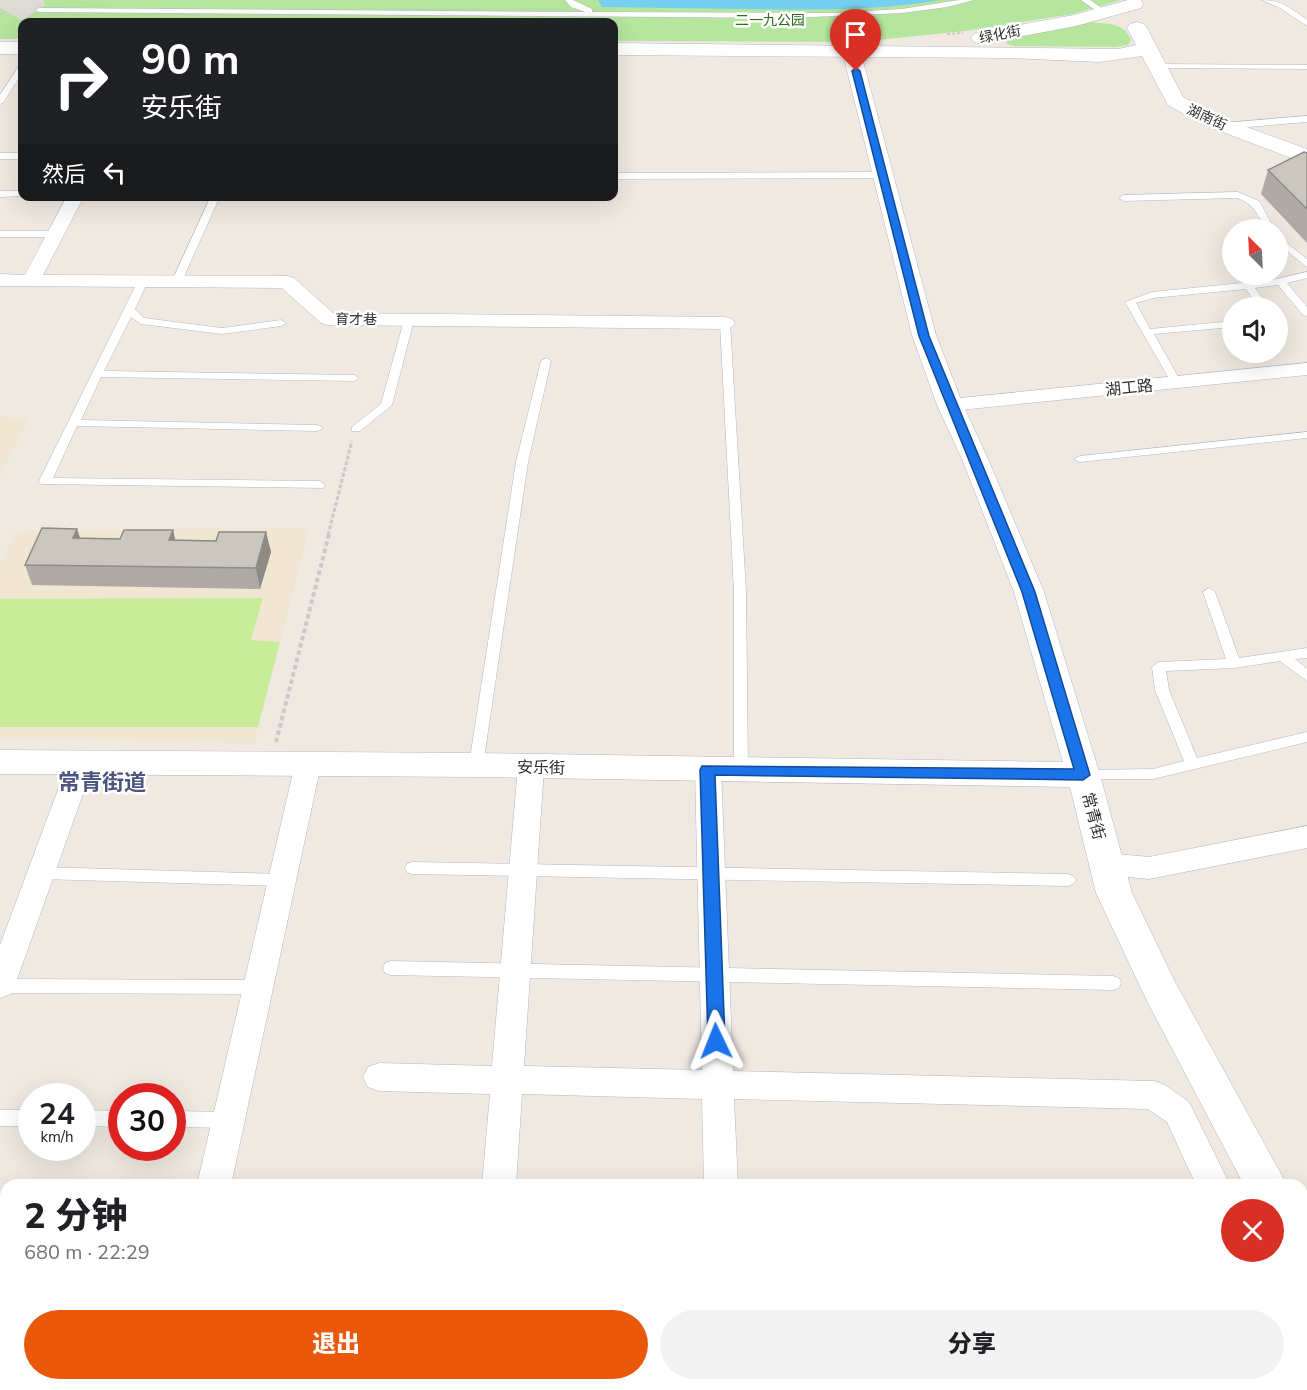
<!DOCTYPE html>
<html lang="zh">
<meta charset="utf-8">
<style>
body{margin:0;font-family:"Nunito Sans","Noto Sans SC",sans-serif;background:#f2f2f2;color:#202124;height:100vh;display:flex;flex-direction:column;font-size:22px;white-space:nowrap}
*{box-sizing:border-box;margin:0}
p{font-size:20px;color:#757577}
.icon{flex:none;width:33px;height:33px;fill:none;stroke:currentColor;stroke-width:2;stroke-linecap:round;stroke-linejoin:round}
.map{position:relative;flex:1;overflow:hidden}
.sheet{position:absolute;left:0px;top:1179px;width:1308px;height:212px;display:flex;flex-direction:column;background:#fff;border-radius:18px 18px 0 0;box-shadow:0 6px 24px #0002}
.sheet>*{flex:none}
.banner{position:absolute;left:18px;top:18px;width:600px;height:183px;border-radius:12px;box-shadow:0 6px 24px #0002;background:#202124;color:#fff;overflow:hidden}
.needle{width:39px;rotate:336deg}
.fabs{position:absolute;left:1222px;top:219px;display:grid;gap:12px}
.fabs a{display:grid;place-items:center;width:66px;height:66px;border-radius:50%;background:#fff;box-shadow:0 6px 24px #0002;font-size:30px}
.speed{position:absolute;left:18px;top:1083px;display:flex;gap:12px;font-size:30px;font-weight:700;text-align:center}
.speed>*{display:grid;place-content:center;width:78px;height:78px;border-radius:50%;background:#fff;box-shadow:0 6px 24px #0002;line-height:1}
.speed small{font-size:15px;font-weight:400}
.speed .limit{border:9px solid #d22;background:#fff;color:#111}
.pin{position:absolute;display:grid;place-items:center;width:51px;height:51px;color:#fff;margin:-62px -26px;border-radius:50% 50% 50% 0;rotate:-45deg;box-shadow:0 0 6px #0007}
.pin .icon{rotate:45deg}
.me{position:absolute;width:66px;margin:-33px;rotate:358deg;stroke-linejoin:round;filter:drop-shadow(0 0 4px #0008)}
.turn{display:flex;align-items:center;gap:21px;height:126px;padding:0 24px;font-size:27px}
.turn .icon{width:78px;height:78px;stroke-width:2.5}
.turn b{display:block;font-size:42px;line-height:51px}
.then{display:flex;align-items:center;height:57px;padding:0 24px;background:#0003;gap:12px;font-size:22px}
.round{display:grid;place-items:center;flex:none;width:63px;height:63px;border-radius:32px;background:#f2f2f2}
.headline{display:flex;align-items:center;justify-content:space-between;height:102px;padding:0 24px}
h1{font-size:36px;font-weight:800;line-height:45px}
.primary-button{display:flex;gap:12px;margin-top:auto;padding:12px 24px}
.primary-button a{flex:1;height:69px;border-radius:36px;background:#ea580c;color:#fff;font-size:24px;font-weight:800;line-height:69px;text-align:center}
.primary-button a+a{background:#f2f2f2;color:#202124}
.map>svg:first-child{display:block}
.education{fill:#f0e6d1}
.green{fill:#b6e59e}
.pitch{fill:#c9ec9a}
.plaza{fill:#dfdcd8}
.water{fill:#75cff0}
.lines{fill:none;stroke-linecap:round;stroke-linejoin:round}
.service-casing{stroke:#b4b7c1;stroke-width:1}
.minor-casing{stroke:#b4b7c1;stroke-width:1}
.tertiary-casing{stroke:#b4b7c1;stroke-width:1}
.secondary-casing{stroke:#b4b7c1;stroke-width:1}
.path-far2{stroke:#c9c9c9;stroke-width:2;stroke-dasharray:3 2;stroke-linecap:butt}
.path-far1{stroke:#c9c9c9;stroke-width:3;stroke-dasharray:4 2;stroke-linecap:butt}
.path{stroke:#c9c9c9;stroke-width:4;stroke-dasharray:4.5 3;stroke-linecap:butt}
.service{fill:#fff;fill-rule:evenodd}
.minor{fill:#fff;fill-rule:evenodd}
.tertiary{fill:#fff;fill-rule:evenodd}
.secondary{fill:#fff;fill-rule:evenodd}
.wall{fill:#afaba4}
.shaded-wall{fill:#8e8b86}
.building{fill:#cbc7bf;stroke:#8e8b86;stroke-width:1.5}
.route{fill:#1a73e8;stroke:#114b97;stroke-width:1.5}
.labels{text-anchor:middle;stroke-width:5;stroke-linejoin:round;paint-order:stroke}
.far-park-label{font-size:14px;fill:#2c6e1b;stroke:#fff}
.far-street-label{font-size:14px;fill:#2e2e2e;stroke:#fff}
.street-label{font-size:16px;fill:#2e2e2e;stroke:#fff}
.district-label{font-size:22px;font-weight:bold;fill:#4d5680;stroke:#fff}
</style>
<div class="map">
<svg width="1307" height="1390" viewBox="0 0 1307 1390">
<rect width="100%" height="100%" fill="#efe9e1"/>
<g class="education">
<polygon points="0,417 30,418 0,476"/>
<polygon points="309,528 254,743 0,739 0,564 16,531"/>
</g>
<g class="green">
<polygon points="0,0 1121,0 1073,14 965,31 858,42 614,41 614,22 22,22 22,39 0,39"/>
<path d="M1087,22C1105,24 1124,21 1131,40L1128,45L1116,47L1014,46L1007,44L1006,40Z"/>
</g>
<polygon class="pitch" points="263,598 251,640 280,642 258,727 0,727 0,599"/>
<polygon class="plaza" points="0,0 44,0 45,5 22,20 0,8"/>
<path class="water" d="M598,0H940C876,11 809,10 744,9C697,8 650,8 602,7Z"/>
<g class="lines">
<g class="service-casing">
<g id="service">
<polygon points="565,0 573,0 592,9 592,12 834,13 902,9 959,0 974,0 947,7 902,13 789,18 39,12 35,10 39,8 585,12 571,7"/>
<polygon points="1081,0 1090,0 1109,13 1102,15"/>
<path d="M1262,0C1281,0 1292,9 1307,20V26L1280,8Z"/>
<polygon points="1154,64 1307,65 1307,69 1157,68 1154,68"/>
<polygon points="19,66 22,66 22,73 3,103 0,104 0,95"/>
<polygon points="1307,116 1307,122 1223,129 1219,126 1223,123"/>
<rect x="0" y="153" width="22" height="6"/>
<polygon points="614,173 881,172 886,175 881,178 614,179"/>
<polygon points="0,191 22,191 23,196 0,197"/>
<path d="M1238,192L1259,201L1275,230H1265C1258,214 1254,204 1237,198L1124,201L1119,198L1124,195Z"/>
<polygon points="211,196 220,196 182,281 181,283 173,283 172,281"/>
<polygon points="0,231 56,231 61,234 56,237 0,237"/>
<polygon points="1278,236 1307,259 1307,267 1278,244"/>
<polygon points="1307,272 1307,278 1287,283 1307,307 1307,316 1303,315 1278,285 1255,288 1269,308 1259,308 1246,289 1153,298 1136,303 1150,329 1233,321 1233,327 1154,334 1181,382 1176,385 1171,382 1125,302 1152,292 1272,280"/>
<polygon points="143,278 148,281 135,309 144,318 222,328 281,320 286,323 281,326 222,334 141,324 131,317 104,371 354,375 359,378 354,381 101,377 81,420 317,425 323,428 317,431 77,426 53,478 319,481 325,485 323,488 41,484 39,481 124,309 138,281"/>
<polygon points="409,317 414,320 392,405 360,431 352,431 352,427 381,404 404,320"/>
<polygon points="725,320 730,323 746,591 748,770 746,774 736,774 734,770 734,591 720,323"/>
<polygon points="546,358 551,361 528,462 483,765 481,769 471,769 469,765 516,462 541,361"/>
<polygon points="1307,432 1307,438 1080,462 1074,459 1080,456"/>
<polygon points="1209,588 1215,592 1239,658 1307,648 1307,658 1295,659 1307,669 1307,681 1280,661 1234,668 1166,671 1169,690 1197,758 1307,732 1307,742 1153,779 1078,779 1076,775 1078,771 1083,770 1153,769 1184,761 1155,690 1152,667 1159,662 1226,659 1203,592"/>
<polygon points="412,862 1068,874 1073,876 1076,880 1073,884 1068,886 412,874 407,872 405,868 407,864"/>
<polygon points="41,867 282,874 287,876 290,880 287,884 282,886 41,879 36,877 33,873 36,869"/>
<polygon points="391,961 1113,976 1119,978 1121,983 1119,988 1113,990 391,975 385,973 383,968 385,963"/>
<polygon points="0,979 258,980 264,982 266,987 264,992 258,994 0,993"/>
<rect x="0" y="1110" width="32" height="16"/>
<polygon points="82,1110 122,1111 122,1127 82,1126"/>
<polygon points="172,1111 229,1112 235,1115 238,1120 235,1125 229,1128 172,1127"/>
</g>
</g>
<g class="minor-casing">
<g id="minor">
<polygon points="67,196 84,196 43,275 287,276 294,278 333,313 725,317 732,319 735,323 732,327 725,329 328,325 321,323 282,288 0,286 0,274 25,275"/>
<polygon points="1307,363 1307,375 950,411 943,409 940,405 943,401 950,399"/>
<polygon points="81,753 90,756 94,763 15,985 11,994 0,998 0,945 68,763 72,756"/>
<polygon points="308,754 317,757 321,764 231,1185 197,1185 295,764 299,757"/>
<polygon points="531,757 540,760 544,767 524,1066 702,1070 695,770 699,763 708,760 717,763 721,770 733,1071 1154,1081 1165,1085 1189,1102 1230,1185 1196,1185 1167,1122 1148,1109 734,1099 738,1185 704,1185 702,1099 522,1094 516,1185 482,1185 490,1094 379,1091 368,1087 363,1077 368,1067 379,1063 492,1066 518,767 522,760"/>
<polygon points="1307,826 1307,848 1149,879 1107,875 1097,872 1093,864 1097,856 1107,853 1149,857"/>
<polygon points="1302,1353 1307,1355 1307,1390 1292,1390 1289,1384 1302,1384"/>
<polygon points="152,1384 188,1384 186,1390 150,1390"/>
<rect x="466" y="1384" width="36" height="6"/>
<rect x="709" y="1384" width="36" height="6"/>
</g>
</g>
<g class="tertiary-casing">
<g id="tertiary">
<polygon points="851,44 858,46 860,50 936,335 963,405 988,459 1044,592 1100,775 1132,893 1175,982 1287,1185 1244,1185 1148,1003 1096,893 1070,787 476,777 0,774 0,750 476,753 1063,762 1014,592 962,459 937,405 912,335 842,50 844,46"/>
<polygon points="1302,1232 1307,1234 1307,1282 1302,1280"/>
</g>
</g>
<g class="secondary-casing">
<g id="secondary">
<polygon points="1128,0 1141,0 1143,4 1141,8 1076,26 981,44 974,42 971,38 974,34 981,32 1074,15"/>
<polygon points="1137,22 1144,24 1147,28 1183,97 1216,116 1307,149 1307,164 1202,124 1168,105 1142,56 1100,62 1008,58 614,55 614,43 1118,49 1136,45 1127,28 1130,24"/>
<rect x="0" y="42" width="22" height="12"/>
</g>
</g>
<g class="path-far2">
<polyline points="0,14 7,12"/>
<polyline points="947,34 963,33"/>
</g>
<polyline class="path-far1" points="328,535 352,441"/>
<polyline class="path" points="276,742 329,534"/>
<use href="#service" class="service"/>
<use href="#minor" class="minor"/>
<use href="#tertiary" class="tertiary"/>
<use href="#secondary" class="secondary"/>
</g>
<g class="wall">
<polygon points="1307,153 1307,243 1261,194 1268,170"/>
<polygon points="173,530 175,540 216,541 266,532 271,552 260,589 32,585 25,565 80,538 120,539"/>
</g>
<g class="shaded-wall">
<polygon points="77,529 84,549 73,538"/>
<polygon points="173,530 178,551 169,540"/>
<polygon points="266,532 271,552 260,589 256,568"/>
</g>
<g class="building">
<polygon points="1304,152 1307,153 1307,209 1268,170"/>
<polygon points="42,528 77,529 73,538 120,539 124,530 173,530 169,540 216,541 219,532 266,532 256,568 25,565"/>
</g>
<polygon class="route" points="856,68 860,71 929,336 1035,592 1090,775 1083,780 715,775 725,1041 722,1046 716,1048 711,1046 708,1041 700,770 702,766 1074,769 1022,592 919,336 852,71"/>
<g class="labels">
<g class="far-park-label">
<text x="770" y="25">二一九公园</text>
</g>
<g class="far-street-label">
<text transform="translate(1000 34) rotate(-11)" y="5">绿化街</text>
<text transform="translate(1207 117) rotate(25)" y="5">湖南街</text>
<text transform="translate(356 319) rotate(1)" y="5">育才巷</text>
</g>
<g class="street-label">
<text transform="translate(1129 387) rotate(-6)" y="6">湖工路</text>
<text transform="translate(541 767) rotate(1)" y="6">安乐街</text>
<text transform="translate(1094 816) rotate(75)" y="6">常青街</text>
</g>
<g class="district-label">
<text x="102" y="790">常青街道</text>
</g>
</g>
</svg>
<div class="fabs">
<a><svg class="needle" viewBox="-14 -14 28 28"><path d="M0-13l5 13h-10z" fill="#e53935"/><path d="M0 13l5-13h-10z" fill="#757577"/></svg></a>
<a><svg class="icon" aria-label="sound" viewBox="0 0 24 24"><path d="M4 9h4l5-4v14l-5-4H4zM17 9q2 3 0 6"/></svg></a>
</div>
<div class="speed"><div>24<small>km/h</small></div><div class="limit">30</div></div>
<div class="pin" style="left:856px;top:71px;background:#d93025"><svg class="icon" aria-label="arrive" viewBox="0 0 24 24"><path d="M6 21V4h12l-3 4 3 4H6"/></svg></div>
<svg class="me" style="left:716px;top:1041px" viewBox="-20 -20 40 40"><path d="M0-17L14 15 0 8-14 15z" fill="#1a73e8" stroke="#fff" stroke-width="4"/></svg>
<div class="banner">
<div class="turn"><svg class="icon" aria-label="right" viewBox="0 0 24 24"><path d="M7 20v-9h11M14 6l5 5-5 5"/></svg><div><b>90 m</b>安乐街</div></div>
<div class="then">然后<svg class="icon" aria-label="left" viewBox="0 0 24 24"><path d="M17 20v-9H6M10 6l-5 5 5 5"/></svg></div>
</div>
<section class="sheet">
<div class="headline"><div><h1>2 分钟</h1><p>680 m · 22:29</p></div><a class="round" style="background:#d93025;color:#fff"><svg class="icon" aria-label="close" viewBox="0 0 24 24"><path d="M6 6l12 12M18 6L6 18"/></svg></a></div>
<div class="primary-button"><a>退出</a><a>分享</a></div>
</section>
</div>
